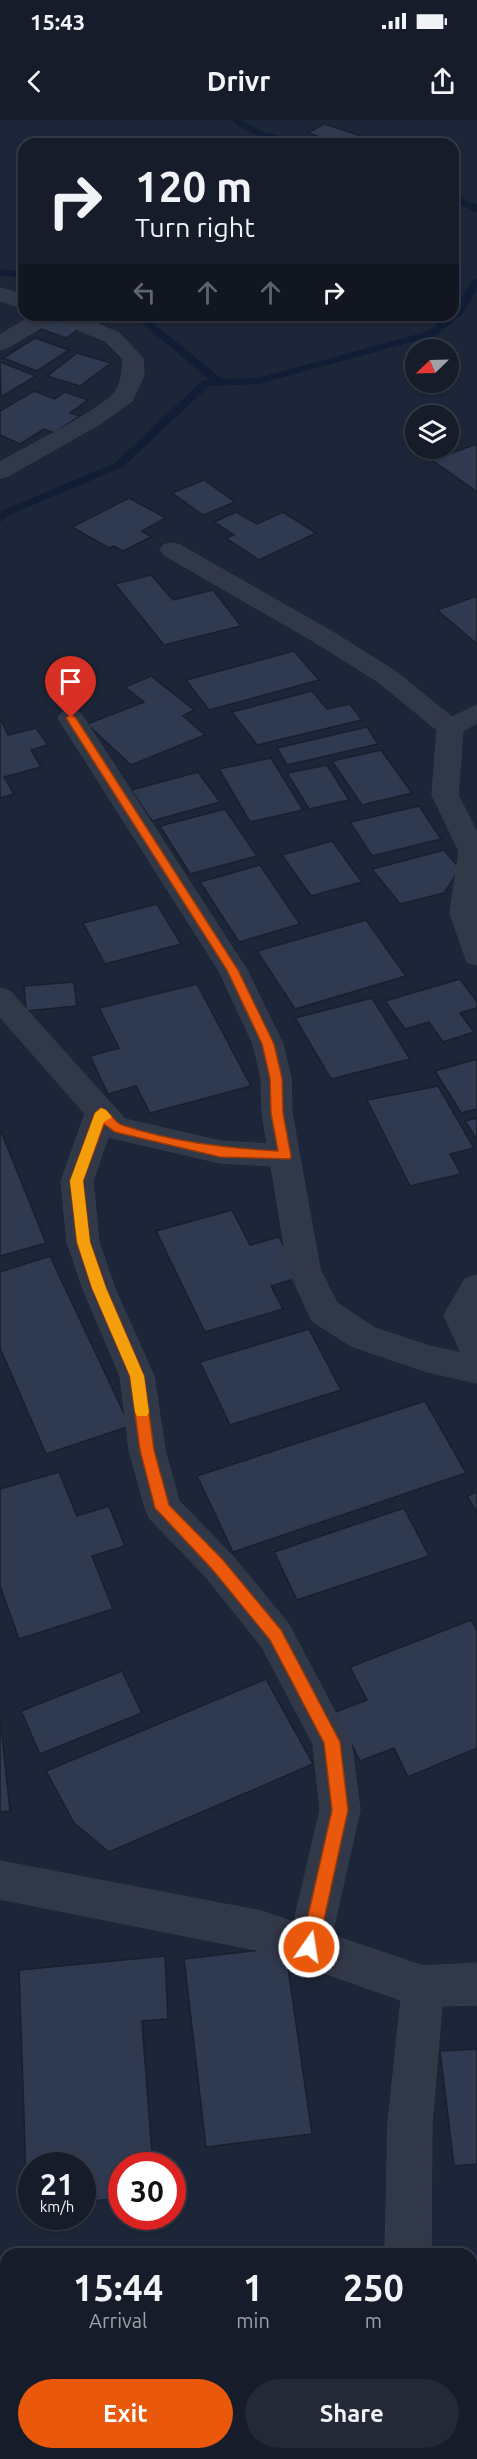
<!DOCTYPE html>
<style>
body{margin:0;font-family:Ubuntu,sans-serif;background:#232936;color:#f1f3f6;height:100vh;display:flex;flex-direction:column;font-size:22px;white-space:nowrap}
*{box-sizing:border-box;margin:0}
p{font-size:20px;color:#9ea1a8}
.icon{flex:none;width:33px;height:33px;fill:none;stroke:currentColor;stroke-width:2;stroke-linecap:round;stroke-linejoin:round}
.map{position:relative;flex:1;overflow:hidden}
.details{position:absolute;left:0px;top:2128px;width:477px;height:212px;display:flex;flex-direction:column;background:#161c2a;border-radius:18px 18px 0 0;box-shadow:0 2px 4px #0004,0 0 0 2px #353a47}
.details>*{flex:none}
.guide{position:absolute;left:18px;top:18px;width:441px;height:183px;border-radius:18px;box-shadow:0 2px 4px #0004,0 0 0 2px #353a47;background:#161c2a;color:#f1f3f6;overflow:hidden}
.needle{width:39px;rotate:247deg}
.buttons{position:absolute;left:405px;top:219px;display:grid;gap:12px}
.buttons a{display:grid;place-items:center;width:54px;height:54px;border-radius:50%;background:#161c2a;box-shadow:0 2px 4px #0004,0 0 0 2px #353a47;font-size:30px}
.speed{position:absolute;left:18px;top:2032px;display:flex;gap:12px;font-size:30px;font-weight:700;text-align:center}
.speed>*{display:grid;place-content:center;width:78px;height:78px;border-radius:50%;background:#161c2a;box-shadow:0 2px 4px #0004,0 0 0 2px #353a47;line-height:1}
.speed small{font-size:15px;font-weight:400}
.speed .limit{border:9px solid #d22;background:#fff;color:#111}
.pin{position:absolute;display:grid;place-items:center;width:51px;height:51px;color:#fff;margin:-62px -26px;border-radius:50% 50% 50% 0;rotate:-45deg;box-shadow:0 0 6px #0007}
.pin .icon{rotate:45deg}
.me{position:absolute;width:66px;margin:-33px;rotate:13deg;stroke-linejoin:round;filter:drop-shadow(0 0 4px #0008)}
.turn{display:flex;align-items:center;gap:21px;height:126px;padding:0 18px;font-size:27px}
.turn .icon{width:78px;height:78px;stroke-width:2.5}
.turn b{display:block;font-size:42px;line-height:51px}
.lanes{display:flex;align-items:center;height:57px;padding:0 18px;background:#0003;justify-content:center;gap:30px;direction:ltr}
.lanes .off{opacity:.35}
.eta{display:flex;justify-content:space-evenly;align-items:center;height:102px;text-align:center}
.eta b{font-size:36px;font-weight:600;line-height:42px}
.primary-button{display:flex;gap:12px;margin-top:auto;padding:12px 18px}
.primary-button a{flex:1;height:69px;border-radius:36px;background:#ea580c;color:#fff;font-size:24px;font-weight:600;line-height:69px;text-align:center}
.primary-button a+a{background:#232936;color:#f1f3f6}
.status{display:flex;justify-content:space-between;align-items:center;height:42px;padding:0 30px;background:#161c2a;direction:ltr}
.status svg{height:16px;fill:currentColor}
header{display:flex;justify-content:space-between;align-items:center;height:78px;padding:0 18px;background:#161c2a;font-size:27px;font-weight:600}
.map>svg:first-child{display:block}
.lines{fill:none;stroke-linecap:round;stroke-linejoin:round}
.stream{fill:#111c35;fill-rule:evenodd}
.building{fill:#2f394f;stroke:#181f2e;stroke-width:1.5}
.street-casing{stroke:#3a4152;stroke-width:1}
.street{fill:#313848;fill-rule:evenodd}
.route{fill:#ea580c;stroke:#983908;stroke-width:1.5}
.slow{fill:#f59e0b}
</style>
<div class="status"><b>15:43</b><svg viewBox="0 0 49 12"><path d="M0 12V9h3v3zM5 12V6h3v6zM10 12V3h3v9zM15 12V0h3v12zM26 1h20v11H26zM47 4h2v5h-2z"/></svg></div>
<header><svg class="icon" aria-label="back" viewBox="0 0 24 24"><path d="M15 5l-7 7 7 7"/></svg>Drivr<svg class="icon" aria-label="share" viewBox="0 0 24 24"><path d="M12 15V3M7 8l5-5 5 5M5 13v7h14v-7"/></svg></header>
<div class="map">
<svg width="477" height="2339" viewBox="0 0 477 2339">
<rect width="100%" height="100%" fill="#1d2638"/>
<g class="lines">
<g class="stream">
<path d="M232,0H242L260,11L314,24C286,24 252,19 232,0Z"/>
<polygon points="453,75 477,85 477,92 453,82"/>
<polygon points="0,149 24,152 24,158 0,155"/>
<polygon points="477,158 477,170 464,192 437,215 258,264 209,266 123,347 9,395 0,402 1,391 115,343 202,261 210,260 132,195 143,195 222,259 258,258 429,211 448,195 453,195 453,191 472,161"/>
</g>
</g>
<g class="building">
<polygon points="324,4 368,18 358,24 342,24 308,13"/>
<polygon points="52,199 80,208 66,218 38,208"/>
<polygon points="35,218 69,230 37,251 3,238"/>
<polygon points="77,233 111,243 80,266 47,256"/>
<polygon points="0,242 36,256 1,277"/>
<polygon points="34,271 55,279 65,272 88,280 70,293 80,296 54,313 44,309 20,324 0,315 0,291"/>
<polygon points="477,324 477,372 432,340"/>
<polygon points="204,360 235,382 203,395 172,373"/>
<polygon points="129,378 166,398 142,411 151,417 123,431 114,426 109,428 72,407"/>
<polygon points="236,392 257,404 283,392 316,413 259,440 226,418 234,415 214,402"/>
<polygon points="151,455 173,480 213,470 241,506 164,525 115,464"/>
<polygon points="477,476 477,524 437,490"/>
<polygon points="294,531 319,560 209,590 186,560"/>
<polygon points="151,556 194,590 183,596 205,615 131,645 87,604 144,582 125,567"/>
<polygon points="312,571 327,589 350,584 362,600 257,625 232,592"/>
<polygon points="0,598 8,615 36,608 48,625 31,630 41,647 4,657 14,674 0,678"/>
<polygon points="367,607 378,624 287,645 277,628"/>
<polygon points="381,630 412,673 362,685 332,641"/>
<polygon points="271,638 303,690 250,702 219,649"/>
<polygon points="327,645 349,680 309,689 287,653"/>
<polygon points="198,652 220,682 152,701 131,670"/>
<polygon points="419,686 441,719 372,736 350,702"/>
<polygon points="225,689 257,736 190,754 160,706"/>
<polygon points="332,721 362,762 311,776 282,735"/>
<polygon points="444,730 460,749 444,773 400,784 372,749"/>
<polygon points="260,745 300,804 239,822 200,762"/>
<polygon points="157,784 181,824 105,844 83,803"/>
<polygon points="366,800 406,856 295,889 257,831"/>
<polygon points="460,859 477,882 477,888 460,893 474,912 443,922 429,902 405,909 385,881"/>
<polygon points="74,862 77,886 26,891 24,866"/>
<polygon points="197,864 251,966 150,993 136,966 108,974 90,936 119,928 99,888"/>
<polygon points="372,878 410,939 331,959 295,898"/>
<polygon points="477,939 477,989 461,993 435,951"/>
<polygon points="438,966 474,1028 450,1034 461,1054 410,1066 367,980"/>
<polygon points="477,998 477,1020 465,1001"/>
<polygon points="0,1009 46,1123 0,1136"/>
<polygon points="232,1090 250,1125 279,1117 301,1157 271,1166 283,1189 205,1212 156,1111"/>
<polygon points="50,1136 130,1306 46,1334 0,1228 0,1152"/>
<polygon points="309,1209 341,1270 230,1305 200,1242"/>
<polygon points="425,1281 466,1353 233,1432 197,1356"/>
<polygon points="59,1352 77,1396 109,1386 125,1426 92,1436 113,1489 19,1519 0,1466 0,1369"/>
<polygon points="477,1372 477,1393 467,1376"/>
<polygon points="404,1388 429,1436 297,1480 274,1432"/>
<polygon points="471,1500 477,1511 477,1628 408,1657 394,1628 360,1641 335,1592 367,1580 350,1547"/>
<polygon points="122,1551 142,1593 40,1634 21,1591"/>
<polygon points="266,1559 313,1644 109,1732 74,1703 46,1651"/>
<polygon points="0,1597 10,1691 0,1692"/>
<polygon points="285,1827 312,2014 206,2027 184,1839"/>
<polygon points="165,1836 168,1899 142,1901 153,2046 122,2046 122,2078 82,2082 82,2046 32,2046 32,2087 27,2087 19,1850"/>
<polygon points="477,1929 477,2044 454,2046 440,1931"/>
<polygon points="477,2264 477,2316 471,2300 471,2266"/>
<polygon points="157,2334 345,2334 346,2339 158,2339"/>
</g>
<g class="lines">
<g class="street-casing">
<g id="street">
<polygon points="0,168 24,175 24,188 0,181"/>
<path d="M34,195H77L119,213L143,238L144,255L132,281L100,304L8,356L0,358V342C22,329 105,288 116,271C122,261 122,251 123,239L105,221L54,200L7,228L0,230V215Z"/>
<polygon points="172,423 180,425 331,511 395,551 452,597 477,585 477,603 463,611 458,675 477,712 477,845 467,842 450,793 459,731 432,675 437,610 377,561 313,521 164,435 160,430 164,425"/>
<polygon points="71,590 80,593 84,598 247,850 283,924 291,958 292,993 320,1149 337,1183 375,1208 429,1226 461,1233 444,1195 465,1159 477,1155 477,1263 428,1252 351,1226 312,1201 288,1149 271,1046 220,1043 108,1017 93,1061 99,1122 115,1169 154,1256 165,1330 179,1381 231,1434 288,1503 351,1622 360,1690 332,1815 423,1846 477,1843 477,1885 442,1886 432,2002 431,2134 385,2134 388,2002 401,1880 261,1831 0,1779 0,1741 261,1791 294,1802 320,1690 313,1624 262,1527 205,1456 150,1399 145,1388 129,1330 120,1256 83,1169 67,1122 61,1061 85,994 0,897 0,868 10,871 125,999 220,1021 267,1024 262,993 261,958 253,924 219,851 58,598 62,593"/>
<rect x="386" y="2334" width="48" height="5"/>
</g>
</g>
<use href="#street" class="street"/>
</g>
<path class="route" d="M71,594L76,598L238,850L274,924L282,958L283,993L291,1036L290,1039L220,1037L115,1012L104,1004L83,1061L90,1122L106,1168L144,1256L154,1330L169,1385L223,1440L281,1510L340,1622L348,1690L318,1827L315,1833L309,1836L303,1833L301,1827L332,1690L324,1623L270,1520L212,1449L155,1388L140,1330L130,1256L92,1168L77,1122L70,1061L95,993L101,988C111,991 113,1002 122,1005C173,1022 225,1028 278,1031L271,993L270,958L262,924L227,850L66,598Z"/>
<polygon class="slow" points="101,988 106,990 112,997 104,1002 83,1061 90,1122 106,1168 144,1256 149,1292 147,1296 137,1296 135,1292 130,1256 92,1168 77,1122 70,1061 95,993"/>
</svg>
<div class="buttons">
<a><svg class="needle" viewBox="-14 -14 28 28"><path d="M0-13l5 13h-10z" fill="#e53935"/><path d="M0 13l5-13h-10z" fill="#9ea1a8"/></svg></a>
<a><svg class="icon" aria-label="layers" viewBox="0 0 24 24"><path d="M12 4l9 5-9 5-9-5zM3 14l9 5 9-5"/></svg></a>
</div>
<div class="speed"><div>21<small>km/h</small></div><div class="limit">30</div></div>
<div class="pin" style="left:71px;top:598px;background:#d93025"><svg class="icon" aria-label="arrive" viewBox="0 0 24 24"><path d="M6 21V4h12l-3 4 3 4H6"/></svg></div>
<svg class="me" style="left:309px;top:1827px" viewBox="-20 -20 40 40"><circle r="17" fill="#ea580c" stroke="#fff" stroke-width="3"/><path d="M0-11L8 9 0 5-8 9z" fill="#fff"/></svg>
<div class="guide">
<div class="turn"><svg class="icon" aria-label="right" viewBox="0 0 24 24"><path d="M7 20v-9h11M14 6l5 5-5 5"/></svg><div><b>120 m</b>Turn right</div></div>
<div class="lanes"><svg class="icon off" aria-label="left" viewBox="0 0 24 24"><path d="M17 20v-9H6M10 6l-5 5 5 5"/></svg><svg class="icon off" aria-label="ahead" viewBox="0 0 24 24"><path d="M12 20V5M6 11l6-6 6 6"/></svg><svg class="icon off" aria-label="ahead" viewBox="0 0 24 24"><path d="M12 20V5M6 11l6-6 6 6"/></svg><svg class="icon" aria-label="right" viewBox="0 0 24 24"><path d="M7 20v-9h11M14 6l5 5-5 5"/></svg></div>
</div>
<section class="details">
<div class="eta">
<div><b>15:44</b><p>Arrival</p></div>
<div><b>1</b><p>min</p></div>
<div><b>250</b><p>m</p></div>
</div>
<div class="primary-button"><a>Exit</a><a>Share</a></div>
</section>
</div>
